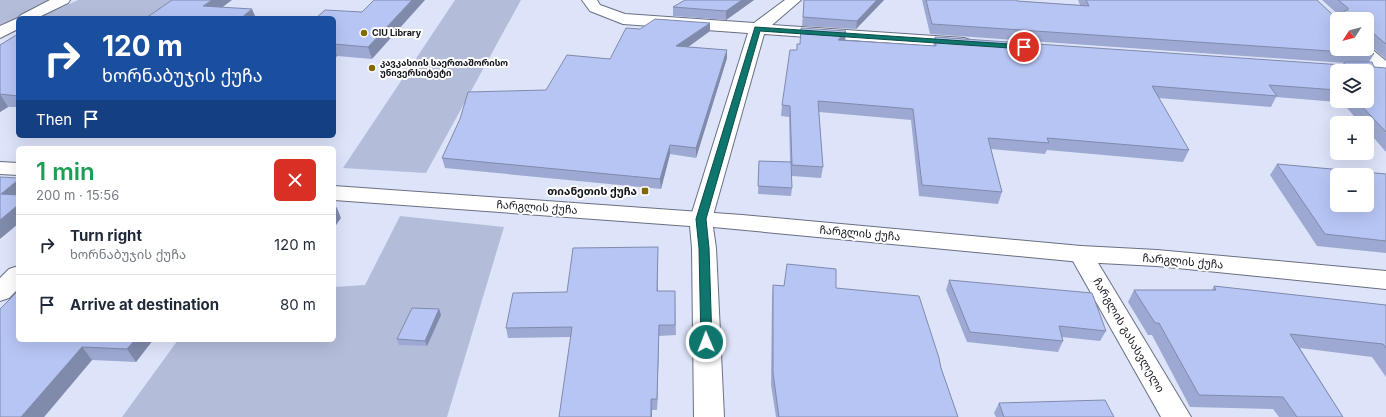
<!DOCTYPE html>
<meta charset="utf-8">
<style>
body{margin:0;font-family:Inter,"Noto Sans Georgian",sans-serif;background:#f2f2f3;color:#1f2937;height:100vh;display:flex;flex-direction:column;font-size:15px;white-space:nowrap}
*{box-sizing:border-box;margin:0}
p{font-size:13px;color:#747a83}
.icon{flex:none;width:22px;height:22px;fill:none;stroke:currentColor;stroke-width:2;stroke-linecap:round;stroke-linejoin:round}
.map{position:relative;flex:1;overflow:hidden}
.sheet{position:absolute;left:16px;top:146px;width:320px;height:196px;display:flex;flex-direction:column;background:#fff;border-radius:6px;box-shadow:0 4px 16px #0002}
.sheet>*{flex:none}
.banner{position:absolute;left:16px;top:16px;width:320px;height:122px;border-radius:6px;box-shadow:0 4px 16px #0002;background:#1a4fa0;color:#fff;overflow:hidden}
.needle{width:26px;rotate:234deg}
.controls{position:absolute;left:1330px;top:12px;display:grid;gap:8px}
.controls a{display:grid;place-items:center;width:44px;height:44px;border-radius:6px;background:#fff;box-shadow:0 4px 16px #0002;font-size:20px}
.pin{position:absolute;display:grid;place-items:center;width:34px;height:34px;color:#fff;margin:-17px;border:2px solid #fff;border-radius:50%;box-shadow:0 1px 4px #0007}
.me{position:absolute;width:44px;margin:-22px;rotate:359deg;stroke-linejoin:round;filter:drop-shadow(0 0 3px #0008)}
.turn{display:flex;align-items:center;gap:14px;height:84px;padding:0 20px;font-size:18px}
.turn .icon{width:52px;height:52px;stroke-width:2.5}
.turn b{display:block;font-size:28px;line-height:34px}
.then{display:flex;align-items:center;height:38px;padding:0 20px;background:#0003;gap:8px;font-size:15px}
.round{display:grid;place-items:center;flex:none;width:42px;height:42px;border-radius:6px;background:#f2f2f3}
.summary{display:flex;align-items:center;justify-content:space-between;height:68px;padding:0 20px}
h1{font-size:24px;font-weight:600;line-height:30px;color:#1e9e55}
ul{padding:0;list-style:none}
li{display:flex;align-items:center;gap:12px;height:60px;padding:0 20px;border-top:1px solid #e0e1e3}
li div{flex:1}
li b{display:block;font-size:15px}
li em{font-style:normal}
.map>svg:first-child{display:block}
.green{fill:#b3bdda}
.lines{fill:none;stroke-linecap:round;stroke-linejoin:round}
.minor-casing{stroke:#696f82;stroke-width:2}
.tertiary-casing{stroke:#696f82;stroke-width:2}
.minor{fill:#fff;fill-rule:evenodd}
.tertiary{fill:#fff;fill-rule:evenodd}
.wall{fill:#9da9d2;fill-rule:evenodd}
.shaded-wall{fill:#808aab}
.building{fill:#b7c5f4;stroke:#808aab;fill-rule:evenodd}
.route{fill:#0f766e;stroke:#0a4d48}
.poi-dot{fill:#846a04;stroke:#fff;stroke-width:1.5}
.labels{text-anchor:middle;stroke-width:4;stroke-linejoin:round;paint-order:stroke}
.far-poi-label{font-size:9px;font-weight:bold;fill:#12141c;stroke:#fff;text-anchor:start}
.poi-label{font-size:11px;font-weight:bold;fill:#12141c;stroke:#fff;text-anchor:end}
.street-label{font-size:11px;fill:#12141c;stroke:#fff}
</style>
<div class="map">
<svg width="1386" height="417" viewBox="0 0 1386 417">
<rect width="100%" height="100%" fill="#dde4fa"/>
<g class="green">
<polygon points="0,0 55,0 40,6 0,27"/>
<polygon points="78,0 183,0 157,18 38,18"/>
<polygon points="455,0 521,0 426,173 343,168"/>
<polygon points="400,216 504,227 447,417 122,417 178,340 334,340 334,287 365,285"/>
</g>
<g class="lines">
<g class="minor-casing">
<g id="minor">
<polygon points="50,0 70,0 68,3 37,18 18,18 21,15"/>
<polygon points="582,0 597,0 600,5 625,14 754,23 785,0 801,0 772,25 964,38 970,40 972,43 970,46 964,48 764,34 712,219 709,224 701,226 693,224 690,219 748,33 623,24 590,11"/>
<polygon points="18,18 18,29 0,38 0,26"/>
<polygon points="1367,45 1386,61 1386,75 1380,74 1355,49 1367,49"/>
<polygon points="1081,246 1089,248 1191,417 1161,417 1069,254 1073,248"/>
<polygon points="18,266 18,289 9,298 0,301 0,278 9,269"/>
</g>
</g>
<g class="tertiary-casing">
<g id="tertiary">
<polygon points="0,162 18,163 18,175 0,174"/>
<polygon points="334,186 742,215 1081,246 1157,250 1386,271 1386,289 1157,266 1081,262 713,227 716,248 724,417 694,417 692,248 690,226 334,200"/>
</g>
</g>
<use href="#minor" class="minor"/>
<use href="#tertiary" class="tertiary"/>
</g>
<g class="wall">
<polygon points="754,0 726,20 673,16 673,7"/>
<polygon points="804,0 884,0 856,29 802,26"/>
<path d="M922,0H1017V1L1080,5L1078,0H1317L1374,54L1369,62L1374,67L1386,68V152L1367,130V123H1360L1347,108L1342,107L1337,102L1276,97L1271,107L1158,98L1189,150L1183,162L1047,150L1045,154L991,149L1002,192L998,204L919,196L911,120L819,112L823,167L821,178L792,176V188L791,196L758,194L759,161L790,162L789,117L781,116L782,105L797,50L800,44L846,31L845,40L933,46L935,37L1343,65L1345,63L930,34ZM1337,71L1367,101H1337Z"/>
<polygon points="1322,0 1386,0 1386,59 1368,44 1367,45 1367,19 1339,19 1341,17"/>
<polygon points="362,12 372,59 337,56 334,59 334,18"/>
<polygon points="640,29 710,31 688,47 727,50 727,58 696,158 670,154 661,189 445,168 442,158 546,90 610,59"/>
<polygon points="18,34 18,107 8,107 0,112 0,45"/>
<polygon points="1277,164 1386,174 1386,253 1317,246 1270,175"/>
<polygon points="658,257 658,291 675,291 676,335 659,336 657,410 652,410 652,417 559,417 571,337 508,338 506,328"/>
<polygon points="949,280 1106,331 1100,341 1062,337 1063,341 1058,352 967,342 946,290"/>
<polygon points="773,285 836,288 941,368 958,417 776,417 771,385 772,297"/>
<polygon points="1214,286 1386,305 1386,377 1372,357 1300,348 1343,417 1279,417 1273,409 1190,407 1152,335 1148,335 1128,302 1134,290 1212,290"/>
<polygon points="439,309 441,315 427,346 399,345 397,339"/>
<polygon points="18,340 153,340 136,362 92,360 44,417 0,417"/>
<polygon points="999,403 1114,417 996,417 994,413"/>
</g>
<g class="shaded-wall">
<polygon points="212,0 232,0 208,18 203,6"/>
<polygon points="412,0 425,0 372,59 368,47"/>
<polygon points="742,0 754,0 726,20 726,11"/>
<polygon points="877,0 884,0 856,29 857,21"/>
<polygon points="252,9 256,18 241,18"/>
<polygon points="710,23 710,31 677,55 676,46"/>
<polygon points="846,31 845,41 838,40"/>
<polygon points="334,48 337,56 334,59"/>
<polygon points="727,50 727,58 696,158 696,148"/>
<polygon points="0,94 8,107 0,112"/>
<polygon points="670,145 670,154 661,189 660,179"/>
<polygon points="18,180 18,198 1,194"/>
<polygon points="18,205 18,224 0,239 0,220"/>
<polygon points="337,208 341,218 334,228 334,212"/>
<polygon points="658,247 658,257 657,301 657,291"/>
<polygon points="439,309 441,315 427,346 425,341"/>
<polygon points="659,325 659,336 657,410 657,399"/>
<polygon points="135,340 153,340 136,362 127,349"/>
<polygon points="82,347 92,360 44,417 21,417"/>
<polygon points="651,399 652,417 651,417"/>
</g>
<g class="building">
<polygon points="172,0 212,0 203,6 252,9 241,18 146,18"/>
<polygon points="374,0 412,0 368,47 334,44 334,18 316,18 325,10 362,12"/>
<polygon points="685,0 742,0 726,11 673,7"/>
<polygon points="804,0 877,0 857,21 803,17"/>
<polygon points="926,0 1017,0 1017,1 1089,6 1086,0 1317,0 1336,18 1339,19 1337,19 1337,49 1367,49 1367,47 1374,54 932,24"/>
<polygon points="1338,0 1386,0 1386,44 1373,33 1372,37 1367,37 1367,19 1344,19 1344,11 1348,10 1348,8"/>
<polygon points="655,19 710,23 676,46 727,50 696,148 670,145 660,179 442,158 460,119 468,92 546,90 567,55 610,59 626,28 640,29"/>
<polygon points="801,28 846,31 838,40 936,46 935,37 1343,65 1345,62 1372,62 1374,67 1386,68 1386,132 1357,101 1367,101 1367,71 1337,71 1337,90 1269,85 1277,96 1152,86 1189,150 1047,138 1049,143 988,138 1002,192 922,185 913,109 818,101 823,167 792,165 790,106 782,105 790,50 797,50 797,44 800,44"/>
<polygon points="18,34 18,96 0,94 0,45"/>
<polygon points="759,161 791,162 792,188 758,186"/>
<path d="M1277,164L1386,174V241L1325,234ZM1337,175H1367V205H1337Z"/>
<polygon points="0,177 18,178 18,180 1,194 18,195 18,205 0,220"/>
<polygon points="334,207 337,208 334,212"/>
<polygon points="658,247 657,291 675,291 675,325 659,325 657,399 651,399 651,417 559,417 572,327 506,328 513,293 567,292 573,248"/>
<polygon points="787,264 836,269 836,288 919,296 939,358 941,368 958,417 779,417 773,373 773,285 784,286"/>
<polygon points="949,280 1092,293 1106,331 1059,326 1063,341 970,332"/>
<polygon points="1214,286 1386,305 1386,348 1383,344 1290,334 1343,417 1297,417 1283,397 1199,395 1159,323 1155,323 1134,290 1216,290"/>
<polygon points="18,291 18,340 135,340 127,349 82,347 21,417 0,417 0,309"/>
<polygon points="412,308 439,309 425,341 397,339"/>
<polygon points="1105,400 1114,417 1004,417 999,403"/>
</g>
<polygon class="route" points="755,27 1024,45 1028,47 1024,49 760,31 706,219 709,248 712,342 710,345 706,346 702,345 701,342 699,248 696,219"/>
<g class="poi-dot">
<circle cx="364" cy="33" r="4"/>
<circle cx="372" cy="68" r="4"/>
<rect x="641" y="187" width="8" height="8" rx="2"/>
</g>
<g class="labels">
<g class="far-poi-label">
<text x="372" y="36">CIU Library</text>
<text x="380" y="66">კავკასიის საერთაშორისო<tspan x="380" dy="10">უნივერსიტეტი</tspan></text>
</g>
<g class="poi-label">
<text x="637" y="195">თიანეთის ქუჩა</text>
</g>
<g class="street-label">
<text transform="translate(537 207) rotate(4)" y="4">ჩარგლის ქუჩა</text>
<text transform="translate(860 233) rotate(5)" y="4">ჩარგლის ქუჩა</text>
<text transform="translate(1183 261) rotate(5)" y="4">ჩარგლის ქუჩა</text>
<text transform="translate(1129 335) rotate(60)" y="4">ჩარგლის გასასვლელი</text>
</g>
</g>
</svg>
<div class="controls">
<a><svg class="needle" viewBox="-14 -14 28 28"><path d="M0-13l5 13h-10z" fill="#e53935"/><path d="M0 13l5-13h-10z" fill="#747a83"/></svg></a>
<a><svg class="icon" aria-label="layers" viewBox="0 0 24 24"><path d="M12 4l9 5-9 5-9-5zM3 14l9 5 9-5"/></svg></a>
<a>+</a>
<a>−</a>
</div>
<div class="pin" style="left:1024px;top:47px;background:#d93025"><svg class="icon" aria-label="arrive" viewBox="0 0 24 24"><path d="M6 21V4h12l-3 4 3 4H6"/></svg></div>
<svg class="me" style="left:706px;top:342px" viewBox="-20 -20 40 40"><circle r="17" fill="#0f766e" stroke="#fff" stroke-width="3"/><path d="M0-11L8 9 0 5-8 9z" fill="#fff"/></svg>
<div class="banner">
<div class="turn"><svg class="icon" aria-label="right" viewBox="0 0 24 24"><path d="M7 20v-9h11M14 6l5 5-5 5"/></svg><div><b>120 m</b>ხორნაბუჯის ქუჩა</div></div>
<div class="then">Then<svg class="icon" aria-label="arrive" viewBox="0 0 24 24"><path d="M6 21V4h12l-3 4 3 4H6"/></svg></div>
</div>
<section class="sheet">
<div class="summary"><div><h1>1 min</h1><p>200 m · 15:56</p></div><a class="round" style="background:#d93025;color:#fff"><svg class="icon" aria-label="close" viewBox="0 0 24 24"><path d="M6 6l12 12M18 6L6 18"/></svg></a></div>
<ul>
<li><svg class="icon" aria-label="right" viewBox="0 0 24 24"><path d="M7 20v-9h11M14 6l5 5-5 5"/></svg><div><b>Turn right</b><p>ხორნაბუჯის ქუჩა</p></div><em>120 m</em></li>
<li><svg class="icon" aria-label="arrive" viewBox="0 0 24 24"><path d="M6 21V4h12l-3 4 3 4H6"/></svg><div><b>Arrive at destination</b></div><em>80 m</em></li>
</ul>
</section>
</div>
